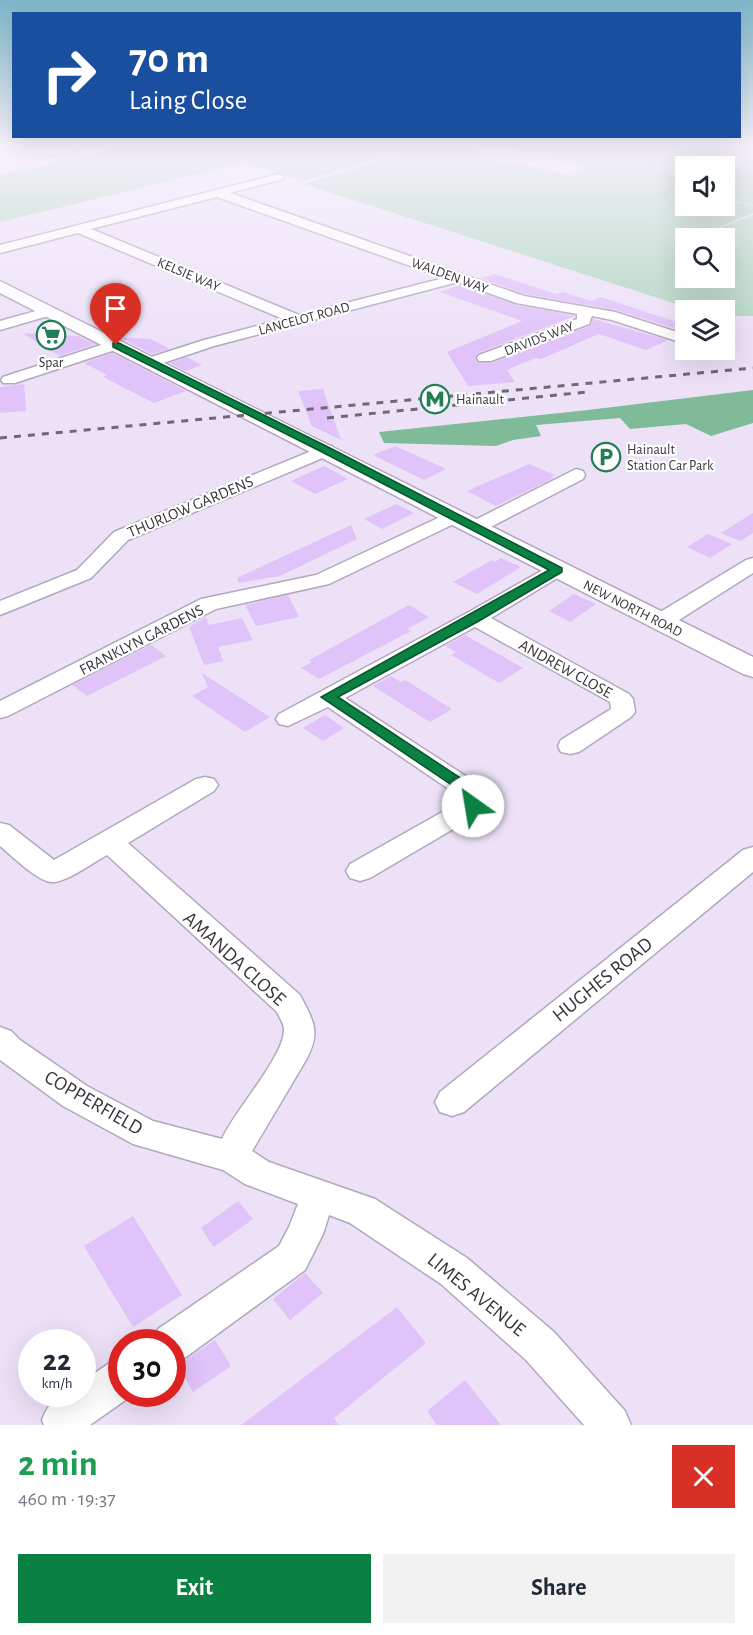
<!DOCTYPE html>
<meta charset="utf-8">
<style>
body{margin:0;font-family:"Alegreya Sans",sans-serif;background:#f2f2f3;color:#1f2937;height:100vh;display:flex;flex-direction:column;font-size:22px;white-space:nowrap}
*{box-sizing:border-box;margin:0}
p{font-size:20px;color:#747a83}
.icon{flex:none;width:33px;height:33px;fill:none;stroke:currentColor;stroke-width:2;stroke-linecap:round;stroke-linejoin:round}
.map{position:relative;height:1425px;overflow:hidden}
.side{display:flex;flex-direction:column;background:#fff;flex:1}
.side>*{flex:none}
.hud{position:absolute;left:12px;top:12px;width:729px;height:126px;border-radius:0px;box-shadow:0 6px 24px #0002;background:#1a4fa0;color:#fff;overflow:hidden}
.fabs{position:absolute;left:675px;top:156px;display:grid;gap:12px}
.fabs a{display:grid;place-items:center;width:60px;height:60px;border-radius:0px;background:#fff;box-shadow:0 6px 24px #0002;font-size:30px}
.speed{position:absolute;left:18px;top:1329px;display:flex;gap:12px;font-size:30px;font-weight:700;text-align:center}
.speed>*{display:grid;place-content:center;width:78px;height:78px;border-radius:50%;background:#fff;box-shadow:0 6px 24px #0002;line-height:1}
.speed small{font-size:15px;font-weight:400}
.speed .limit{border:9px solid #d22;background:#fff;color:#111}
.pin{position:absolute;display:grid;place-items:center;width:51px;height:51px;color:#fff;margin:-62px -26px;border-radius:50% 50% 50% 0;rotate:-45deg;box-shadow:0 0 6px #0007}
.pin .icon{rotate:45deg}
.me{position:absolute;width:66px;margin:-33px;rotate:328deg;stroke-linejoin:round;filter:drop-shadow(0 0 4px #0008)}
.turn{display:flex;align-items:center;gap:21px;height:126px;padding:0 18px;font-size:27px}
.turn .icon{width:78px;height:78px;stroke-width:2.5}
.turn b{display:block;font-size:42px;line-height:51px}
.round{display:grid;place-items:center;flex:none;width:63px;height:63px;border-radius:0px;background:#f2f2f3}
.headline{display:flex;align-items:center;justify-content:space-between;height:102px;padding:0 18px}
h1{font-size:36px;font-weight:600;line-height:45px;color:#1e9e55}
.action{display:flex;gap:12px;margin-top:auto;padding:12px 18px}
.action a{flex:1;height:69px;border-radius:0px;background:#0b8043;color:#fff;font-size:24px;font-weight:600;line-height:69px;text-align:center}
.action a+a{background:#f2f2f3;color:#1f2937}
.map>svg:first-child{display:block}
.green{fill:#b1d6c0}
.forest{fill:#7fbb99}
.building{fill:#e0c3f9}
.lines{fill:none;stroke-linecap:round;stroke-linejoin:round}
.minor-casing{stroke:#b2a7bc;stroke-width:3}
.tertiary-casing{stroke:#b2a7bc;stroke-width:3}
.minor{fill:#fff;fill-rule:evenodd}
.tertiary{fill:#fff;fill-rule:evenodd}
.rail{stroke:#6f6975;stroke-width:3;stroke-dasharray:7 7;stroke-linecap:butt}
.route{fill:#0b8043;stroke:#07532c;stroke-width:1.5}
.labels{text-anchor:middle;stroke-width:4.5;stroke-linejoin:round;paint-order:stroke}
.far-street-label{font-size:14px;fill:#38343c;stroke:#fff}
.far-poi-label{font-size:14px;fill:#38343c;stroke:#fff;text-anchor:start}
.street-label{font-size:16px;fill:#38343c;stroke:#fff}
.near-street-label{font-size:20px;fill:#38343c;stroke:#fff}
</style>
<div class="map">
<svg width="753" height="1425" viewBox="0 0 753 1425">
<rect width="100%" height="100%" fill="#ede1f8"/>
<g class="green">
<polygon points="137,145 422,145 302,181 244,163 0,222 0,175"/>
<polygon points="429,145 449,145 481,152 481,161 526,165 567,175 588,167 497,145 753,145 753,205 725,198 724,166 686,166 686,206 724,206 725,199 753,206 753,213 694,238 686,238 685,242 672,248 685,243 686,278 724,278 724,238 697,238 753,215 753,316 725,316 724,310 695,310 304,184"/>
</g>
<polygon class="forest" points="753,390 753,423 711,436 686,424 630,429 620,418 536,425 541,436 513,440 496,446 384,443 379,432 588,410"/>
<g class="building">
<polygon points="495,274 556,294 563,292 591,301 601,297 686,325 686,332 616,310 525,294 481,278"/>
<polygon points="460,285 516,305 575,316 478,353 475,359 479,363 492,363 590,326 593,319 668,340 646,350 599,334 541,359 536,358 507,370 515,382 468,386 447,352 522,321 440,292"/>
<polygon points="22,333 78,336 95,344 60,356"/>
<polygon points="118,337 150,339 170,349 152,354"/>
<polygon points="112,353 186,391 154,403 103,377 107,375 84,363"/>
<polygon points="187,357 202,365 185,371 170,363"/>
<polygon points="24,384 26,411 0,413 0,387"/>
<polygon points="323,389 341,440 312,426 298,391"/>
<polygon points="395,446 420,457 446,469 424,480 373,455"/>
<polygon points="529,464 555,475 552,477 554,478 496,506 467,491"/>
<polygon points="324,466 348,479 315,494 291,481"/>
<polygon points="396,504 414,513 382,529 364,519"/>
<polygon points="753,513 753,533 740,541 721,533"/>
<polygon points="351,525 357,539 280,576 239,583 237,578"/>
<polygon points="708,534 732,544 710,558 687,547"/>
<polygon points="501,558 521,567 477,594 453,582 492,560 495,562"/>
<polygon points="574,594 596,604 570,622 549,611"/>
<polygon points="288,595 299,617 256,626 245,605"/>
<polygon points="409,605 429,617 407,629 411,631 319,679 301,668 312,662 309,660"/>
<polygon points="206,617 209,625 242,618 253,640 218,647 223,661 204,665 189,627"/>
<polygon points="465,635 523,668 499,683 451,655 456,652 445,646"/>
<polygon points="151,645 166,656 87,696 72,685"/>
<polygon points="202,673 270,717 245,732 192,696 208,687"/>
<polygon points="391,676 401,682 405,680 452,709 430,722 373,686"/>
<polygon points="325,715 344,728 323,741 303,728"/>
<polygon points="238,1201 253,1219 214,1247 201,1228"/>
<polygon points="133,1216 182,1295 133,1327 84,1246"/>
<polygon points="305,1273 323,1293 290,1320 273,1299"/>
<polygon points="397,1307 426,1343 334,1418 339,1425 241,1425"/>
<polygon points="215,1340 231,1366 193,1392 178,1365"/>
<polygon points="465,1380 501,1425 437,1425 427,1411"/>
</g>
<g class="lines">
<g class="minor-casing">
<g id="minor">
<path d="M0,145L32,150L85,145C63,160 25,157 0,149Z"/>
<path d="M279,174L283,175V179L230,193L524,296L615,312L686,335V344L612,320L592,316L589,324L491,361H479L477,358L479,355L577,319V314L516,303L458,282L214,346L151,367L143,362L145,359L204,340L283,319L78,233L0,253V245ZM217,197L444,278L299,315L91,229Z"/>
<polygon points="50,307 57,311 55,314 0,330 0,321"/>
<polygon points="116,340 121,342 124,345 121,348 15,383 3,383 1,380 3,377"/>
<polygon points="326,445 332,446 335,450 332,454 128,540 91,578 0,615 0,601 77,570 114,532"/>
<polygon points="576,469 583,471 585,475 583,479 483,531 469,531 466,527 469,523"/>
<polygon points="455,510 462,512 465,516 462,520 329,584 216,609 8,716 0,718 0,701 201,599 316,575"/>
<polygon points="753,558 753,573 668,627 660,629 652,627 649,622 652,617 746,560"/>
<path d="M557,564L564,566L567,570L564,574L491,618L629,694L633,699L635,712L631,717L579,752L570,754L561,752L558,746L561,740L611,709L610,702L475,627L345,698L481,786C487,795 488,804 482,812L370,878L360,881L350,878L346,871L350,864L460,802L459,796L328,707L288,726L279,724L276,719L279,714L467,613L550,566Z"/>
<path d="M205,777L214,779L218,785L214,791L128,843L300,995C314,1022 321,1032 306,1060L252,1151L269,1162L375,1199L467,1258L554,1332L625,1411L631,1425H584L526,1360L441,1284L350,1223L329,1215L323,1234L305,1270L186,1357L172,1362V1342H153L158,1329L279,1246L289,1227L298,1204L245,1184L223,1170L133,1144L63,1106L0,1060V1027L11,1031L20,1040L87,1086L153,1121L222,1139C234,1111 285,1056 284,1029C284,1024 279,1017 277,1012L107,855C94,862 64,884 51,882C37,881 11,855 0,846V823L9,825L54,860L196,779Z"/>
<polygon points="753,847 753,872 464,1112 452,1116 440,1112 435,1102 440,1092 743,850"/>
<path d="M122,1358V1394H134L90,1425H44L42,1420C50,1399 60,1394 82,1394V1382L108,1364Z"/>
</g>
</g>
<g class="tertiary-casing">
<polygon id="tertiary" points="0,281 753,657 753,677 743,674 0,293"/>
</g>
<use href="#minor" class="minor"/>
<use href="#tertiary" class="tertiary"/>
<g class="rail">
<polyline points="327,418 587,392"/>
<polyline points="0,438 753,368"/>
</g>
</g>
<linearGradient id="sky" x2="0" y2="1"><stop stop-color="#7db6c8"/><stop offset="0.42" stop-color="#f7f2fc"/><stop offset="1" stop-color="#f7f2fc" stop-opacity="0"/></linearGradient>
<rect width="753" height="345" fill="url(#sky)"/>
<polygon class="route" points="113,343 119,343 330,448 562,568 562,572 479,621 338,697 477,789 480,806 478,810 468,810 465,794 321,697 549,570 322,452 113,347"/>
<defs>
<g id="supermarket-ring" transform="scale(1.5)"><circle r="9.5" fill="#fff" stroke="#227e55" stroke-width="1.5"/><path d="M-6-5.5h2.5l.6 2H6L4.5 2H-2.5L-4.4-4H-6ZM-1.5 3.2a1.3 1.3 0 1 0 .1 0ZM3 3.2a1.3 1.3 0 1 0 .1 0Z" fill="#227e55"/></g>
<g id="metro-ring" transform="scale(1.5)"><circle r="9.5" fill="#fff" stroke="#227e55" stroke-width="1.5"/><path d="M-5.5 5V-5H-3L0 0L3-5H5.5V5H3V-.5L0 4L-3-.5V5Z" fill="#227e55"/></g>
<g id="parking-ring" transform="scale(1.5)"><circle r="9.5" fill="#fff" stroke="#227e55" stroke-width="1.5"/><path d="M-3.5-5.5H1a3.5 3.5 0 0 1 0 7H-1V5.5H-3.5ZM-1-3.4V-.6H.8a1.4 1.4 0 0 0 0-2.8Z" fill="#227e55"/></g>
</defs>
<g fill-rule="evenodd">
<use href="#supermarket-ring" x="51" y="335"/>
<use href="#metro-ring" x="435" y="399"/>
<use href="#parking-ring" x="606" y="457"/>
</g>
<g class="labels">
<g class="far-street-label">
<text transform="translate(189 274) rotate(23)" y="5">KELSIE WAY</text>
<text transform="translate(450 275) rotate(20)" y="5">WALDEN WAY</text>
<text transform="translate(304 318) rotate(-15)" y="5">LANCELOT ROAD</text>
<text transform="translate(539 338) rotate(-21)" y="5">DAVIDS WAY</text>
<text transform="translate(633 608) rotate(27)" y="5">NEW NORTH ROAD</text>
</g>
<g class="far-poi-label">
<text x="51" y="367" text-anchor="middle">Spar</text>
<text x="456" y="404">Hainault</text>
<text x="627" y="454">Hainault<tspan x="627" dy="16">Station Car Park</tspan></text>
</g>
<g class="street-label">
<text transform="translate(190 506) rotate(-23)" y="6">THURLOW GARDENS</text>
<text transform="translate(141 639) rotate(-27)" y="6">FRANKLYN GARDENS</text>
<text transform="translate(566 668) rotate(29)" y="6">ANDREW CLOSE</text>
</g>
<g class="near-street-label">
<text transform="translate(235 958) rotate(42)" y="7">AMANDA CLOSE</text>
<text transform="translate(602 979) rotate(-39)" y="7">HUGHES ROAD</text>
<text transform="translate(94 1102) rotate(30)" y="7">COPPERFIELD</text>
<text transform="translate(477 1294) rotate(39)" y="7">LIMES AVENUE</text>
</g>
</g>
</svg>
<div class="fabs">
<a><svg class="icon" aria-label="sound" viewBox="0 0 24 24"><path d="M4 9h4l5-4v14l-5-4H4zM17 9q2 3 0 6"/></svg></a>
<a><svg class="icon" aria-label="search" viewBox="0 0 24 24"><circle cx="10" cy="10" r="6"/><path d="M15 15l6 6"/></svg></a>
<a><svg class="icon" aria-label="layers" viewBox="0 0 24 24"><path d="M12 4l9 5-9 5-9-5zM3 14l9 5 9-5"/></svg></a>
</div>
<div class="speed"><div>22<small>km/h</small></div><div class="limit">30</div></div>
<div class="pin" style="left:116px;top:345px;background:#d93025"><svg class="icon" aria-label="arrive" viewBox="0 0 24 24"><path d="M6 21V4h12l-3 4 3 4H6"/></svg></div>
<svg class="me" style="left:473px;top:806px" viewBox="-20 -20 40 40"><circle r="19" fill="#fff"/><path d="M0-13L10 11 0 6-10 11z" fill="#0b8043"/></svg>
<div class="hud">
<div class="turn"><svg class="icon" aria-label="right" viewBox="0 0 24 24"><path d="M7 20v-9h11M14 6l5 5-5 5"/></svg><div><b>70 m</b>Laing Close</div></div>
</div>
</div>
<section class="side">
<div class="headline"><div><h1>2 min</h1><p>460 m · 19:37</p></div><a class="round" style="background:#d93025;color:#fff"><svg class="icon" aria-label="close" viewBox="0 0 24 24"><path d="M6 6l12 12M18 6L6 18"/></svg></a></div>
<div class="action"><a>Exit</a><a>Share</a></div>
</section>
